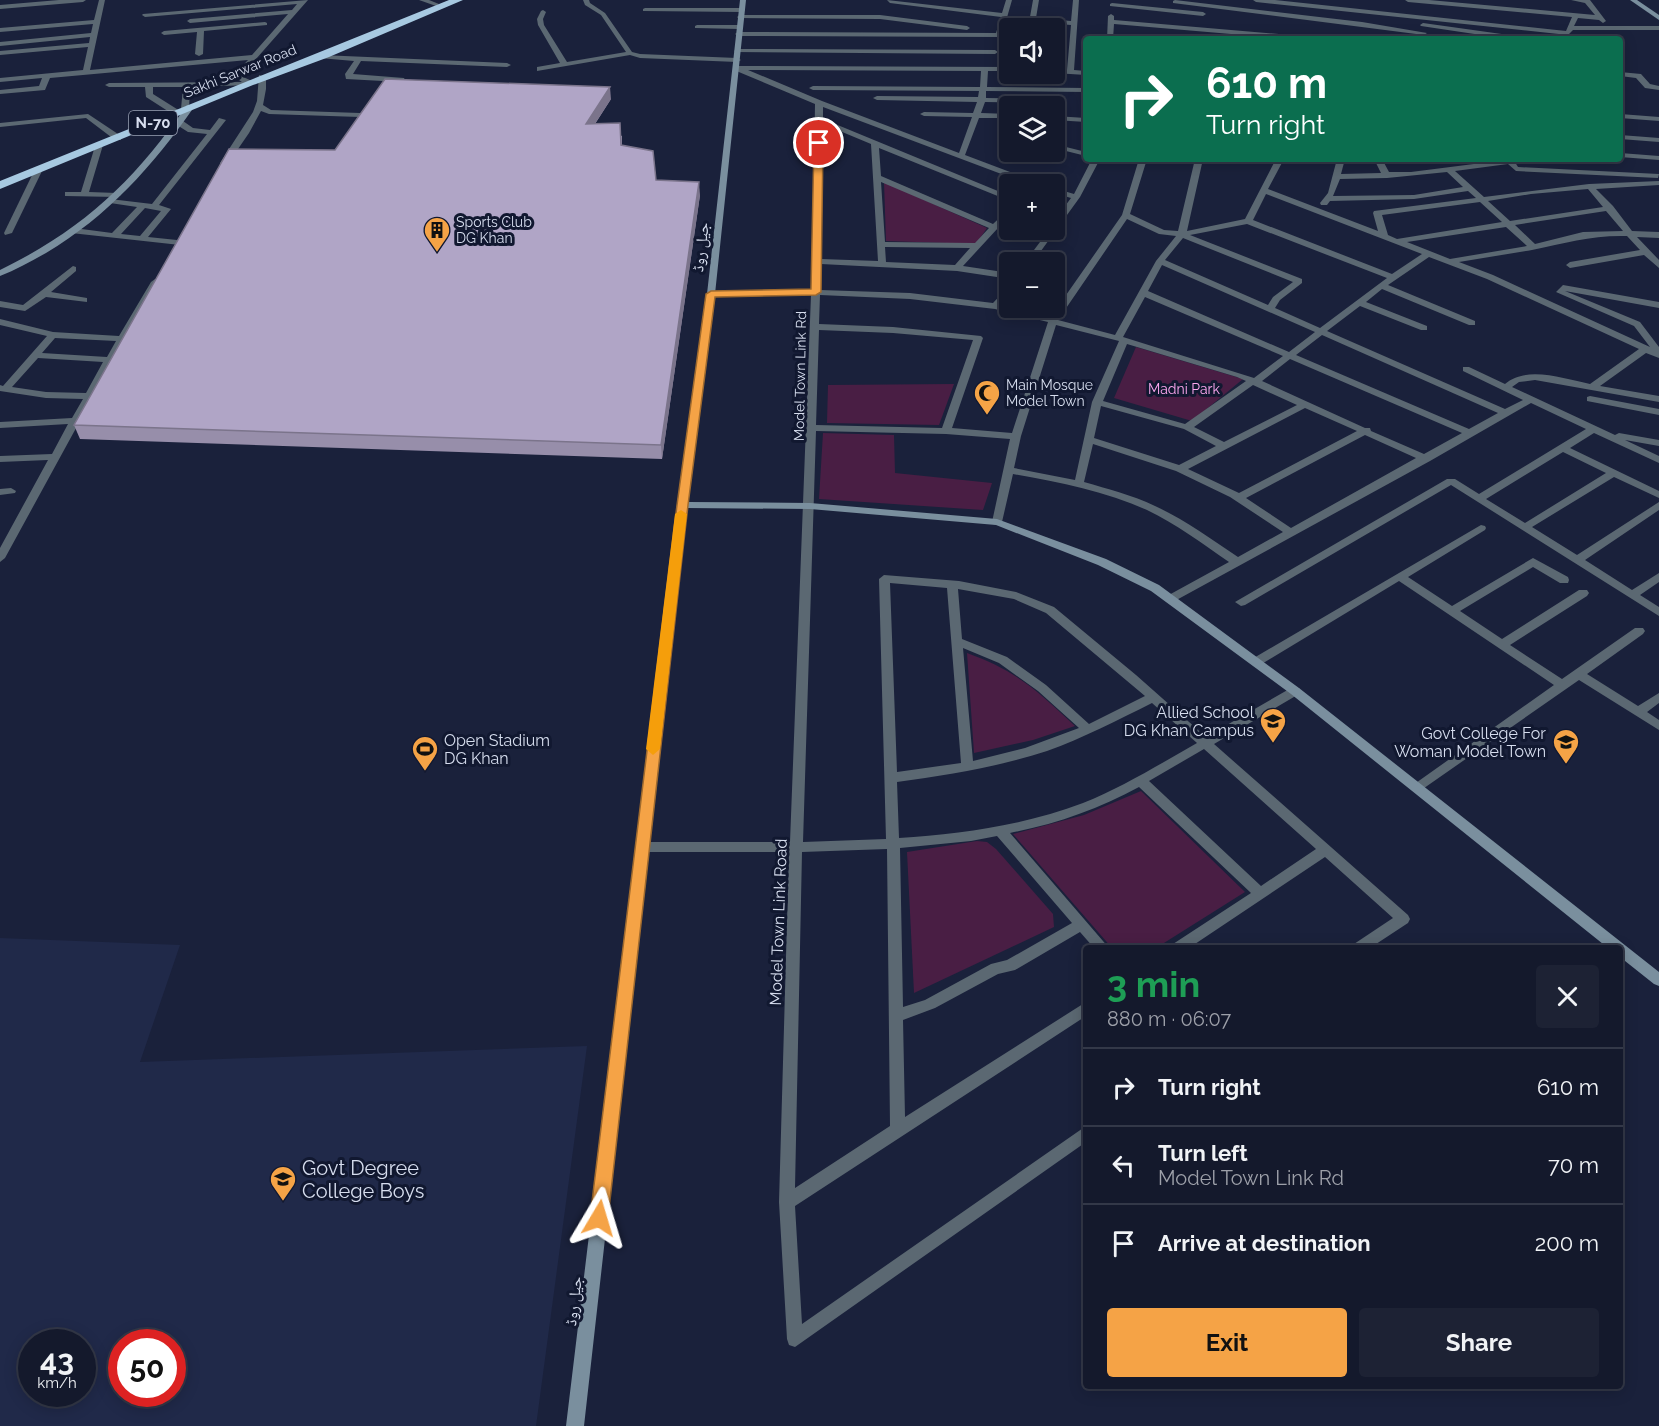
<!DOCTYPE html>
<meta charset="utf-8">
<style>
body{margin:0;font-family:Raleway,"Noto Naskh Arabic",sans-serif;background:#1d2234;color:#f1f3f6;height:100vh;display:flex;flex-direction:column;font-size:22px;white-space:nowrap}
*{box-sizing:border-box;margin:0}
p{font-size:20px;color:#9da0a9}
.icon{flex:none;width:33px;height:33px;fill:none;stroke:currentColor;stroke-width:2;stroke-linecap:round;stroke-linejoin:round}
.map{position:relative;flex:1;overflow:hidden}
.sheet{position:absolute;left:1083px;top:945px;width:540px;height:444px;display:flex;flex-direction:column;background:#14192c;border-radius:6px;box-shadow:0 3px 15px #0003,0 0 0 2px #333848}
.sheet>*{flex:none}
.banner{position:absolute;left:1083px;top:36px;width:540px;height:126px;border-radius:6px;box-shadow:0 3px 15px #0003,0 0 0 2px #333848;background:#0b6e4f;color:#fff;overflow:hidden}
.tools{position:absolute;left:999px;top:18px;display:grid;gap:12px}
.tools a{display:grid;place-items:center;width:66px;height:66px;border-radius:6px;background:#14192c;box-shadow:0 3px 15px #0003,0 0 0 2px #333848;font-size:30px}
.speed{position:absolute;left:18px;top:1329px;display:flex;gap:12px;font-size:30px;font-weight:700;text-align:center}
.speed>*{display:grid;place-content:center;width:78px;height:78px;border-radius:50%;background:#14192c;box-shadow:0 3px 15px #0003,0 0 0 2px #333848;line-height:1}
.speed small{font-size:15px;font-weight:400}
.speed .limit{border:9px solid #d22;background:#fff;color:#111}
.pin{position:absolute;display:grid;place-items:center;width:51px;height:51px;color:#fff;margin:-26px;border:3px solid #fff;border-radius:50%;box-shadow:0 2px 6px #0007}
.me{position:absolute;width:66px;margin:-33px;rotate:7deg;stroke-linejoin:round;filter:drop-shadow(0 0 4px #0008)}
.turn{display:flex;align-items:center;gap:21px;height:126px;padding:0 24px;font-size:27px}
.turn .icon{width:78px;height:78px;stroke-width:2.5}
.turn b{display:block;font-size:42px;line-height:51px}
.round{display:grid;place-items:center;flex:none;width:63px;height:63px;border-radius:6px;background:#1d2234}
.overview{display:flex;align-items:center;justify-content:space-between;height:102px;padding:0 24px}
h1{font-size:36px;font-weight:700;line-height:45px;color:#1e9e55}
.primary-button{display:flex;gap:12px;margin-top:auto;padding:12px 24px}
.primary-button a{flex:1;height:69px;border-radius:6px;background:#f5a346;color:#111;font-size:24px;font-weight:700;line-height:69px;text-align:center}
.primary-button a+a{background:#1d2234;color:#f1f3f6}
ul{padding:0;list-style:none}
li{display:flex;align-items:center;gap:18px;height:78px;padding:0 24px;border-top:2px solid #333848}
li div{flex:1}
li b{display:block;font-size:22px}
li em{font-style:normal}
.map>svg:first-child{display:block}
.built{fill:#202949;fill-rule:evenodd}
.green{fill:#491e44}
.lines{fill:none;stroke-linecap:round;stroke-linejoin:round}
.street{fill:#5b6872;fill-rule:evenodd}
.secondary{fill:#7a8f9e;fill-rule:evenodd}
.highway{fill:#a7c9e1;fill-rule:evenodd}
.wall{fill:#978eaa}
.shaded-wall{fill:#7b748b}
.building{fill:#b0a5c6;stroke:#7b748b;stroke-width:1.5}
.route{fill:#f5a346;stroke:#9f6a2e;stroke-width:1.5}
.slow{fill:#f59e0b}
.labels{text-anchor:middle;stroke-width:6;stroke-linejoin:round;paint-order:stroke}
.far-street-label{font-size:14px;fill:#d6ddee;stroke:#111830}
.far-poi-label{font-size:14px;fill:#d6ddee;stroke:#111830;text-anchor:start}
.far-park-label{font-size:14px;fill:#fda7ef;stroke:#111830}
.shield{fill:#111830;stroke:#9ba2b5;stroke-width:1.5}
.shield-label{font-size:15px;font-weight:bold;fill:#d6ddee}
.street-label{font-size:16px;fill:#d6ddee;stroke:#111830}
.poi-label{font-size:16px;fill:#d6ddee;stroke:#111830;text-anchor:end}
.near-poi-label{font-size:20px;fill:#d6ddee;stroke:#111830;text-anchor:start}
</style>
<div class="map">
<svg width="1659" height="1426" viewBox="0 0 1659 1426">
<rect width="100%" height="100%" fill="#1a213b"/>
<path class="built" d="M0,938L180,945L140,1062L587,1046L536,1426H0ZM82,1342V1394H32V1342ZM172,1342V1394H122V1342Z"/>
<g class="green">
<polygon points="884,182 987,228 976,244 886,241"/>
<polygon points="1136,347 1243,379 1192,421 1114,398"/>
<polygon points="954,384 939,425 827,423 828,385"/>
<polygon points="823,433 894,435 895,473 992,483 983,510 819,499"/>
<path d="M967,653C1017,671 1036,690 1075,726L1033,740L974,753Z"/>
<polygon points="1141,791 1245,892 1156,948 1112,948 1013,834 1084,815"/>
<polygon points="977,841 987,842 996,849 1053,914 1054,927 914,993 907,852"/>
</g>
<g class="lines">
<g class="street">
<polygon points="59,0 86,0 83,2 0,9 0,5"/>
<polygon points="99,0 105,0 90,70 252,55 288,14 190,23 187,21 190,19 292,10 297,4 145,17 142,15 143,14 308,0 241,76 252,81 252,85 190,87 189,109 185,111 181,109 183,87 153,87 153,94 180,111 180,115 174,115 146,97 145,87 109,87 105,85 109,83 242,82 233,76 248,60 50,78 45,90 0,94 0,90 39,86 42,78 0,82 0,78 83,70 88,47 0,55 0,51 89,43 90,37 0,46 0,42 91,33 93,24 0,32 0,28 94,20"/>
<polygon points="419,0 429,0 439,4 436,6"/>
<polygon points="583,0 589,0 590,3 605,13 632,52 640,54 737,58 741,60 737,62 640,58 630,55 537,71 537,67 560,63 538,25 537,19 541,11 543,10 546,12 543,19 544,25 567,62 626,52 601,15 585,5"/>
<polygon points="887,0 1002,13 1006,0 1012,0 1002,35 999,37 738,36 735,34 738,32 996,33 1001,17 890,3"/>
<polygon points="1033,0 1039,0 1036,18 1071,21 1073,0 1079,0 1074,70 1086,71 1086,75 1054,73 1054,69 1067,70 1071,25 1035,22 1034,28 1028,28"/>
<polygon points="1175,0 1362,22 1427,33 1424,35 1173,3 1173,1"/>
<polygon points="1253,0 1275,0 1566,31 1572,17 1408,2 1405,0 1429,0 1595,15 1585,3 1571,0 1590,0 1606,21 1603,23 1599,20 1578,18 1574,26 1659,26 1659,30 1573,30 1568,35 1256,2"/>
<polygon points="1112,3 1203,12 1206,14 1203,16 1110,6 1110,4"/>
<polygon points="645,8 742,8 745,10 742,12 643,11 643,9"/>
<polygon points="1111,14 1114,16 1114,20 1314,37 1317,39 1289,39 1114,24 1113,39 1107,39 1108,16"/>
<polygon points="740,15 880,15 967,26 970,28 967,30 880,19 738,18 737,17"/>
<polygon points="265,22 267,23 267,25 204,31 203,54 199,56 195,54 197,32 164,35 161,33 164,31"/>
<polygon points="1423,23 1523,37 1526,39 1508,39 1421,26 1420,25"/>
<polygon points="697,25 739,25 742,27 739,29 695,28 695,26"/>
<polygon points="737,49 995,50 998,52 995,54 735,52 734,51"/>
<polygon points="321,55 507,63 511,65 507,67 361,61 353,74 404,78 405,80 401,82 346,79 345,74 354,61 319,58 317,57"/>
<path d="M734,66L1010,67V71H988L987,87L1086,88V92L986,91V98L1062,99L1066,101L1062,103L985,102L981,113L1010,114V118H979L965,155L1037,182L1038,184H1028L823,107V119L1010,196V201L879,148L881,176L993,224L1010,208V215L963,266L1010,273V279L957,271L821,264L820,290L910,293L993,303L1010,285V294L1001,305L1050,318L1122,215L1139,159H1147L1130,214L1164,230L1178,231L1195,159H1203L1187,231L1245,219L1276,159H1284L1268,189L1378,231L1373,213L1374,211L1476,198L1468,191L1414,199L1330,201L1327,205H1321L1320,203L1328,193L1337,159H1345L1341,174L1381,173L1374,159H1382L1389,172H1411L1513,159L1518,167L1659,174L1658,178L1516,171L1508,164L1455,171L1484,197L1589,184L1659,181V185L1596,189L1613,206L1632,231L1659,232V238L1637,237L1659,260V268L1644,255L1570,268L1566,265L1570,262L1640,250L1627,236C1592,235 1566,243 1532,250C1508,254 1483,258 1459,262L1493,275L1650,347L1634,326L1556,292L1563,285L1659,302V308L1565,291L1640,322L1659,347V358L1646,353L1600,386L1659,396V402L1535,380L1519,382L1512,387L1615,435L1619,433L1659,440V446L1625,440L1659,456V463L1594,433L1570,448L1659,491V498L1614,477L1532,527L1577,555L1659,502V510L1585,560L1632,590L1659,573V582L1640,595L1659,607V616L1451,485L1245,605L1241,606L1235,602L1447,479H1455L1479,494L1586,429L1531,403L1430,461L1171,603L1167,602L1165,599L1167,596L1229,562C1203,544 1176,524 1147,510C1105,491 1058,482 1013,474L1002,522L997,525L993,524L992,522L1010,439L946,434L816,431L803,842L886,839L879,579L884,575L959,581L1016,592L1054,607L1136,675L1206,737L1291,688H1299L1301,691L1299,694L1214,744L1408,915L1410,919L1408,923L1370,948H1352L1354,944L1393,918L1325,857L1189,948H1171L1173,944L1251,893L1139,787C1099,809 1056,824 1010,833L1109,948H1094L1080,932L1015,970L998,974L935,1008L903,1020L905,1117L1086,1002V1016L795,1206L802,1324L1086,1126V1142L795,1347L789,1345L787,1339L779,1202L789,852H642L637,851L635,847L637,843L642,842H790L811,295L711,297L707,294L711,291L812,289L815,104L734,70ZM748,70L981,71L980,87L813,86L809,88L813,90L979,91L978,97L877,96L873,98L877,100L977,102L973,113L924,112L920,114L924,116L972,117L959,153L822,101ZM823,124L871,144L878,261L821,259ZM1447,172L1463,187L1414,195L1333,196L1340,179L1387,178ZM881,182L989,228L975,243L885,242ZM1588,189L1603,207L1510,221L1488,201L1531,194ZM1266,194L1422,254L1392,274L1253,220ZM1480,202L1502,222L1397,239L1388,235L1382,215ZM1606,211L1623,231L1583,232L1535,244L1515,225ZM1127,219L1159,234L1176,236L1156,261L1115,335L1058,320ZM1247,224L1387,278L1320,328L1275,308L1280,300L1302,283V279L1190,235ZM1506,227L1527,246L1450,259L1407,242ZM1183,238L1293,282L1273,297L1268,305L1165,260ZM885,247L970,248L955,265L886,262ZM1429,257L1487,279L1639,349L1590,384C1564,379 1527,365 1505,384L1469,367H1463V371L1523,400L1505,409L1327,331L1360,306L1421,330H1427V326L1366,302L1382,289L1469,325H1475V321L1388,285ZM1162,265L1315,332L1289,352L1148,291ZM820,295L910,299L995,309L1048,322L1012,433L952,428L983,338L981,336L893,327L819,324ZM1145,297L1283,356L1254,378L1123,337ZM1056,325L1119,341L1092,402L1075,480L1014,468L1021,436ZM819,330L893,333L973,340L942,428L816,425ZM1322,335L1498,413L1469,429L1296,355ZM1127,344L1237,377L1246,381L1185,424L1103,401ZM1290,359L1462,433L1424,454L1371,431L1370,428H1365L1262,381ZM1253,385L1297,405L1224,442L1194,427ZM1101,406L1184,429L1216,446L1179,465L1094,438ZM1305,408L1357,431L1239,493L1188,469ZM1365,435L1416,458L1291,528L1246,498ZM1093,444L1176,471L1230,497L1283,532L1238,557C1211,539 1184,519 1155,506C1132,495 1108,489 1084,482ZM1563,452L1606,473L1525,523L1486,499ZM890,583L947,588L961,763L897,772ZM958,589L1014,599L1046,613L1145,696L1089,724L1046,685L1007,657L962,639ZM963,648L999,663L1038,691L1079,728L1025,748L973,761ZM1152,703L1197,743C1160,764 1123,787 1083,803C1026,825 960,834 899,838L897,782C948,775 998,767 1047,751C1083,738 1118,720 1152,703ZM1204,749L1316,849L1261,886L1149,781ZM997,836L1072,923L1007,960L991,964L925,1000L903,1007L900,848L971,841ZM887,849L890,1126L795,1188L802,852Z"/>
<polygon points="1620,72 1641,74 1650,84 1659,86 1659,90 1645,88 1636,78 1620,76"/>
<polygon points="259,75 266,77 266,89 263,105 271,110 360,113 364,115 360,117 269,114 261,111 249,133 227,165 221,165 220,163 253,112 257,101"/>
<polygon points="88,114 121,136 121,140 115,140 86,118 0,127 0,123"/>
<polygon points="1620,114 1659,117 1659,121 1620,118"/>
<polygon points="1054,116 1086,118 1086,122 1054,120"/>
<path d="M219,118L226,120L159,205L171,209L148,237L177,240L180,241V245L71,233L70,231L74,228L112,233L137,207L110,203V199L152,204L207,134L188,132L177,125V121H183L193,128L210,130ZM145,208L161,211L140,236L121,234Z"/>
<polygon points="1620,135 1659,138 1659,142 1620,139"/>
<polygon points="96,143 103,145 89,192 117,193 121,195 117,197 65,196 65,192 81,192"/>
<polygon points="1054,144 1086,152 1086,156 1054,148"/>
<polygon points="1620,153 1659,156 1659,160 1620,157"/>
<polygon points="1092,159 1100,159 1080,197 1033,262 1025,262 1049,230 1054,230 1054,221 1071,198 1054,193 1054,188 1074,194"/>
<polygon points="35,169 42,171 12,233 5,235 4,233"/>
<polygon points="73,266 76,267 76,271 51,292 87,298 87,302 46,297 25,311 0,307 0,301 23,305"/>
<path d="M155,279L159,282L81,419L5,558L0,562V548L48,460L0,462V456L52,454L68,424L0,428V422L72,418L83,399L46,398L0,391V385L3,386L47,336L0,325V319L53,332L119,336L151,282ZM55,338L116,341L107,357L42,353ZM38,358L103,362L86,393L46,392L12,387Z"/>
<polygon points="1590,396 1659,409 1659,415 1587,401 1587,397"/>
<polygon points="11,488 16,491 15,493 0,495 0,489"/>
<polygon points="1481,525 1485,526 1486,528 1485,530 1408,577 1452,606 1533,558 1568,577 1569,580 1568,583 1560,583 1533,567 1460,611 1502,639 1579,590 1587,590 1589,593 1587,596 1510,645 1562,679 1635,628 1643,628 1645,631 1643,634 1587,674 1638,706 1659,693 1659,703 1647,712 1659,720 1659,730 1579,680 1417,793 1413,791 1411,788 1413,785 1554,685 1399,581 1260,665 1256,666 1250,662 1252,659"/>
</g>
<g class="secondary">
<polygon points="740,0 746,0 715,294 688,502 810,503 997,519 1106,559 1159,585 1299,688 1659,972 1659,986 1654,984 1620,957 1620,948 1608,948 1291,694 1151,591 1098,565 996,525 810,509 687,508 584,1426 566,1426 677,505 707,294"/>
<polygon points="1630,0 1637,0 1659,15 1659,20"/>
<path d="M187,105L194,107C153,166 108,216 46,253C31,261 16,270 0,276V270C84,229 134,181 187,105Z"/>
</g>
<polygon class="highway" points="449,0 463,0 329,57 253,85 0,189 0,181"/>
</g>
<polygon class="wall" points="611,99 595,124 622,136 622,145 656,180 700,195 662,459 80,439 74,425 335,150"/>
<g class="shaded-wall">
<polygon points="610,87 611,99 587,136 586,124"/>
<polygon points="699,182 700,195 662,459 661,445"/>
</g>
<polygon class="building" points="385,79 610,87 586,124 620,123 621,145 653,151 656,180 699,182 661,445 74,425 229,149 335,150"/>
<polygon class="route" points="819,141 823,143 821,292 816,295 715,297 688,505 608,1218 606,1224 599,1226 593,1224 590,1218 677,505 706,294 711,291 811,289 814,143"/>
<polygon class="slow" points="681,510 687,514 660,749 653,755 646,749 675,514"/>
<defs>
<g id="building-pin" transform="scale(1.35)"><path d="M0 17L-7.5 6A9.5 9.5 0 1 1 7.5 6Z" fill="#f5a346" stroke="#111830"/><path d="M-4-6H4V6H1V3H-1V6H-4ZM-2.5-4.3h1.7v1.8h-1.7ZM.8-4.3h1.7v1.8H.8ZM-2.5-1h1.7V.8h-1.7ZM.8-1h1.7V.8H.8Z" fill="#111"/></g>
<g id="mosque-pin" transform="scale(1.35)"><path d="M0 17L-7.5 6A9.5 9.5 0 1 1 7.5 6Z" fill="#f5a346" stroke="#111830"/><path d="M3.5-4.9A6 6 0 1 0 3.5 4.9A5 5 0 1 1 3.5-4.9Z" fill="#111"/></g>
<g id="school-pin" transform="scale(1.35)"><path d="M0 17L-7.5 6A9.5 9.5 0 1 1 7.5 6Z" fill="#f5a346" stroke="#111830"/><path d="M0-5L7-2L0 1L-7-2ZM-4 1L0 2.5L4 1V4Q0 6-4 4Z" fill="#111"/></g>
<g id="university-pin" transform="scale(1.35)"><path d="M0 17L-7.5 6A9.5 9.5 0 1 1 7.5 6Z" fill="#f5a346" stroke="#111830"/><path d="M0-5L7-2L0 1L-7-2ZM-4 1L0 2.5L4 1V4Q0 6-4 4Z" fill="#111"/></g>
<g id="stadium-pin" transform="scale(1.35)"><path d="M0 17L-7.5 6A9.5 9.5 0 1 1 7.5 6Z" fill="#f5a346" stroke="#111830"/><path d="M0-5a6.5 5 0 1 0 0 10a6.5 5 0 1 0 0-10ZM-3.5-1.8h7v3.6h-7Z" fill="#111"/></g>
</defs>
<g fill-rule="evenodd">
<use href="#building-pin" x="437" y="230"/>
<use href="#mosque-pin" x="987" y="393"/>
<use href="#school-pin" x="1273" y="721"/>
<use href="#university-pin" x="1566" y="742"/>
<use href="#stadium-pin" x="425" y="749"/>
<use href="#university-pin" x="283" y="1179"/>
</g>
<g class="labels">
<g class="far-street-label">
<text transform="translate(240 71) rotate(-22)" y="5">Sakhi Sarwar Road</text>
<text transform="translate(800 376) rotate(-89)" y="5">Model Town Link Rd</text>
</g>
<g class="far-poi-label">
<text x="456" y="227">Sports Club<tspan x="456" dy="16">DG Khan</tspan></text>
<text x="1006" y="390">Main Mosque<tspan x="1006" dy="16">Model Town</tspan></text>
</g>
<g class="far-park-label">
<text x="1184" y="394">Madni Park</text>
</g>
<rect class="shield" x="129" y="111" width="48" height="24" rx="4.5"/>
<g class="shield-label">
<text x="153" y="128">N-70</text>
</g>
<g class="street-label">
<text transform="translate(700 247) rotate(-83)" y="6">جیل روڈ</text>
<text transform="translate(778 922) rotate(-88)" y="6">Model Town Link Road</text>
<text transform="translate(573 1301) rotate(-83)" y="6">جیل روڈ</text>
</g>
<g class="poi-label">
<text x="1254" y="718">Allied School<tspan x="1254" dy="18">DG Khan Campus</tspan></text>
<text x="1546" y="739">Govt College For<tspan x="1546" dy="18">Woman Model Town</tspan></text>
<text x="444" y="746" text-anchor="start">Open Stadium<tspan x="444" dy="18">DG Khan</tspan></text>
</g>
<g class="near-poi-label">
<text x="302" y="1175">Govt Degree<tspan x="302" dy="23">College Boys</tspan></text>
</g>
</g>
</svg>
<div class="tools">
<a><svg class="icon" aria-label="sound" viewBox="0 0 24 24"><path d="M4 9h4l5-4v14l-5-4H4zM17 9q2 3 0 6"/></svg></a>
<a><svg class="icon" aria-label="layers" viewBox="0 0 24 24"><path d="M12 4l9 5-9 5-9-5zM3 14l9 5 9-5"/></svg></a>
<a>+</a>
<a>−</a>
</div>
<div class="speed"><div>43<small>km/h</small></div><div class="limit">50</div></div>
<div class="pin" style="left:819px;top:143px;background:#d93025"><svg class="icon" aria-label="arrive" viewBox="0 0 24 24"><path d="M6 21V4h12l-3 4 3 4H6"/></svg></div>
<svg class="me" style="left:599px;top:1218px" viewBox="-20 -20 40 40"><path d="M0-17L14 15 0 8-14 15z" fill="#f5a346" stroke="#fff" stroke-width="4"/></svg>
<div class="banner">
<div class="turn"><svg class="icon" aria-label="right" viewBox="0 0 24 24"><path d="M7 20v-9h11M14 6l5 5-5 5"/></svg><div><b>610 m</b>Turn right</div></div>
</div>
<section class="sheet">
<div class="overview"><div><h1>3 min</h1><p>880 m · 06:07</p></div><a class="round"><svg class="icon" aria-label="close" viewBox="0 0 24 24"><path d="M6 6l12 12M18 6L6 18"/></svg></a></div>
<ul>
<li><svg class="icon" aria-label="right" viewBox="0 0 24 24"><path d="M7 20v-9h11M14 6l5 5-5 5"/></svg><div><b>Turn right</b></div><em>610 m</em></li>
<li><svg class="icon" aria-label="left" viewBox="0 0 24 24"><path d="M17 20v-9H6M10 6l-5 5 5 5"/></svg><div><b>Turn left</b><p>Model Town Link Rd</p></div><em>70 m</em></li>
<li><svg class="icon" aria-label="arrive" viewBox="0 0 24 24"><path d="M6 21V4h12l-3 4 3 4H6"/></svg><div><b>Arrive at destination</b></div><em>200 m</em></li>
</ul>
<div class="primary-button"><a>Exit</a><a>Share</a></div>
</section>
</div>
